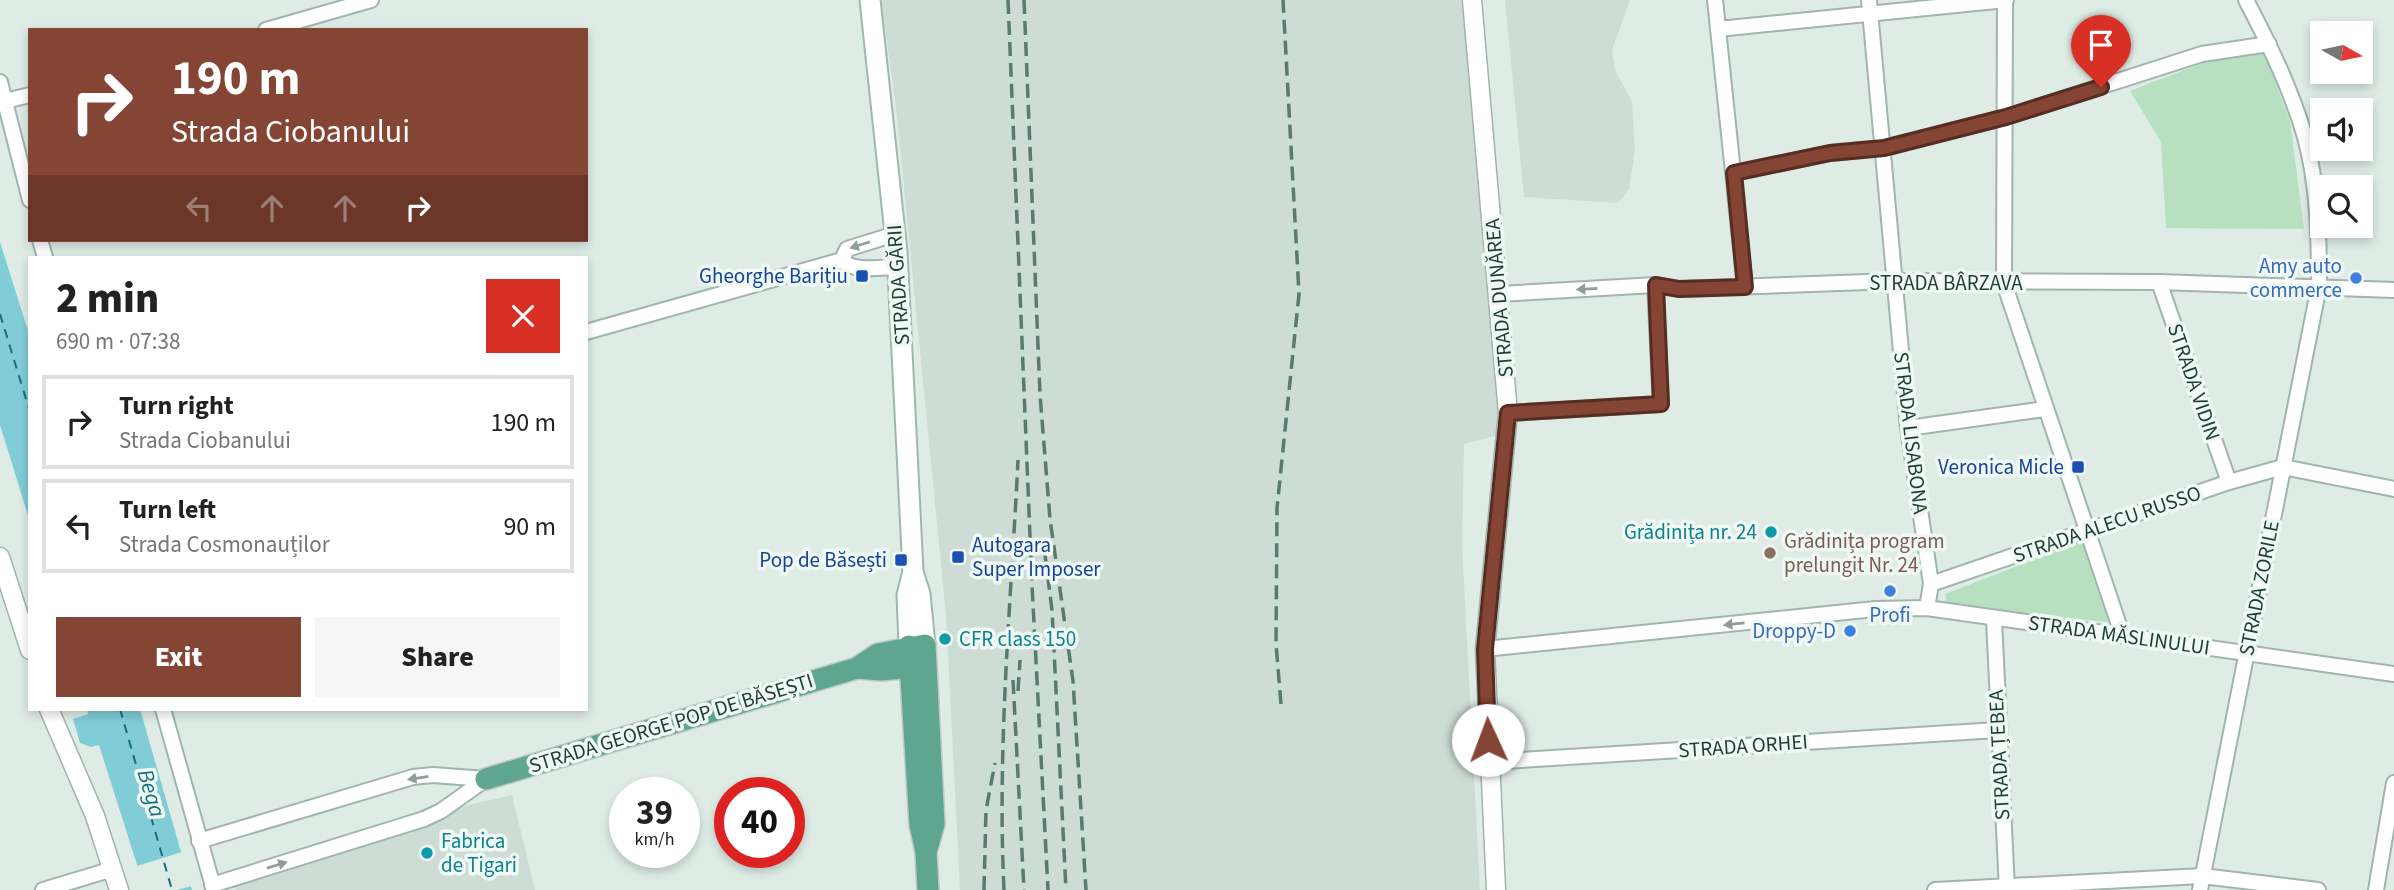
<!DOCTYPE html>
<meta charset="utf-8">
<style>
body{margin:0;font-family:"Source Sans 3",sans-serif;background:#f6f6f6;color:#222;height:100vh;display:flex;flex-direction:column;font-size:26px;white-space:nowrap}
*{box-sizing:border-box;margin:0}
p{font-size:23px;color:#767676}
.icon{flex:none;width:38px;height:38px;fill:none;stroke:currentColor;stroke-width:2;stroke-linecap:round;stroke-linejoin:round}
.map{position:relative;flex:1;overflow:hidden}
.details{position:absolute;left:28px;top:256px;width:560px;height:455px;display:flex;flex-direction:column;background:#fff;border-radius:0px;box-shadow:0 4px 10px #0003}
.details>*{flex:none}
.hud{position:absolute;left:28px;top:28px;width:560px;height:214px;border-radius:0px;box-shadow:0 4px 10px #0003;background:#854534;color:#fff;overflow:hidden}
.needle{width:46px;rotate:99deg}
.tools{position:absolute;left:2310px;top:21px;display:grid;gap:14px}
.tools a{display:grid;place-items:center;width:63px;height:63px;border-radius:0px;background:#fff;box-shadow:0 4px 10px #0003;font-size:35px}
.speed{position:absolute;left:609px;top:777px;display:flex;gap:14px;font-size:35px;font-weight:700;text-align:center}
.speed>*{display:grid;place-content:center;width:91px;height:91px;border-radius:50%;background:#fff;box-shadow:0 4px 10px #0003;line-height:1}
.speed small{font-size:18px;font-weight:400}
.speed .limit{border:10px solid #d22;background:#fff;color:#111}
.pin{position:absolute;display:grid;place-items:center;width:60px;height:60px;color:#fff;margin:-72px -30px;border-radius:50% 50% 50% 0;rotate:-45deg;box-shadow:0 0 7px #0007}
.pin .icon{rotate:45deg}
.me{position:absolute;width:77px;margin:-38px;rotate:358deg;stroke-linejoin:round;filter:drop-shadow(0 0 5px #0008)}
.turn{display:flex;align-items:center;gap:24px;height:147px;padding:0 28px;font-size:32px}
.turn .icon{width:91px;height:91px;stroke-width:2.5}
.turn b{display:block;font-size:49px;line-height:60px}
.lanes{display:flex;align-items:center;height:66px;padding:0 28px;background:#0003;justify-content:center;gap:35px;direction:ltr}
.lanes .off{opacity:.35}
.round{display:grid;place-items:center;flex:none;width:74px;height:74px;border-radius:0px;background:#f6f6f6}
.overview{display:flex;align-items:center;justify-content:space-between;height:119px;padding:0 28px}
h1{font-size:42px;font-weight:800;line-height:52px}
.button{display:flex;gap:14px;margin-top:auto;padding:14px 28px}
.button a{flex:1;height:80px;border-radius:0px;background:#854534;color:#fff;font-size:28px;font-weight:800;line-height:80px;text-align:center}
.button a+a{background:#f6f6f6;color:#222}
ul{padding:0;list-style:none}
li{display:flex;align-items:center;gap:21px;height:94px;margin:0 14px 10px;padding:0 14px;border:4px solid #e0e0e0;border-radius:0px}
li div{flex:1}
li b{display:block;font-size:26px}
li em{font-style:normal}
.map>svg:first-child{display:block}
.built{fill:#cddcd5}
.green{fill:#b6e0bf}
.water{fill:#81cdd7}
.pier{fill:#dfece6}
.lines{fill:none;stroke-linecap:round;stroke-linejoin:round}
.ferry{stroke:#13717f;stroke-width:2;stroke-dasharray:9 7;stroke-linecap:butt}
.minor-casing{stroke:#a1b4ad;stroke-width:18}
.tertiary-casing{stroke:#a1b4ad;stroke-width:21}
.secondary-casing{stroke:#9cb9ae;stroke-width:23}
.primary-casing{stroke:#c0c9c6;stroke-width:24}
.minor{stroke:#fff;stroke-width:14}
.tertiary{stroke:#fff;stroke-width:18}
.secondary{stroke:#fff;stroke-width:19}
.primary{stroke:#5fa691;stroke-width:21}
.rail{stroke:#597a6f;stroke-width:3.5;stroke-dasharray:14 7;stroke-linecap:butt}
.oneway{fill:#8e9e9a}
.route-casing{stroke:#562d22;stroke-width:18}
.route{stroke:#854534;stroke-width:12}
.transit-dot{fill:#1a4fb4;stroke:#f0f8f4;stroke-width:2.5}
.shop-dot{fill:#3f7fe0;stroke:#f0f8f4;stroke-width:2.5}
.culture-dot{fill:#0f9aa8;stroke:#f0f8f4;stroke-width:2.5}
.education-dot{fill:#8d6e63;stroke:#f0f8f4;stroke-width:2.5}
.labels{text-anchor:middle;stroke-width:7;stroke-linejoin:round;paint-order:stroke}
.shop-label{font-size:21px;fill:#366cbe;stroke:#f0f8f4;text-anchor:end}
.transit-label{font-size:21px;fill:#164399;stroke:#f0f8f4;text-anchor:end}
.street-label{font-size:21px;fill:#1e3e34;stroke:#f0f8f4}
.culture-label{font-size:21px;fill:#0d838f;stroke:#f0f8f4;text-anchor:start}
.education-label{font-size:21px;fill:#785e54;stroke:#f0f8f4;text-anchor:start}
.water-label{font-size:23px;font-style:italic;fill:#13717f;stroke:#f0f8f4}
</style>
<div class="map">
<svg width="2394" height="890" viewBox="0 0 2394 890">
<rect width="100%" height="100%" fill="#dfece6"/>
<g class="built">
<polygon points="881,0 1463,0 1498,359 1498,435 1464,444 1462,545 1480,890 960,890 946,615 896,107"/>
<polygon points="1505,0 1630,0 1612,50 1615,70 1632,102 1635,151 1629,189 1618,203 1524,197"/>
<polygon points="512,795 535,890 236,890 233,880 460,807"/>
</g>
<g class="green">
<polygon points="2264,53 2290,121 2304,229 2166,228 2161,142 2130,91 2205,62"/>
<polygon points="2082,541 2108,622 1947,605 1945,594"/>
</g>
<g class="water">
<polygon points="0,242 30,337 30,522 0,425"/>
<polygon points="87,709 140,709 192,890 145,890 99,745 91,747 80,743 73,719 88,714"/>
</g>
<polygon class="pier" points="185,851 195,885 177,890 142,890 134,867"/>
<g class="lines">
<g class="ferry">
<polyline points="0,314 30,412"/>
<polyline points="120,709 172,890"/>
</g>
<g class="minor-casing">
<g id="minor">
<polyline points="1715,0 1745,287"/>
<polyline points="1869,0 1908,428 1931,584 1927,608"/>
<polyline points="2005,0 2004,283 2122,634"/>
<polyline points="1718,29 2006,0"/>
<polyline points="266,30 371,0"/>
<polyline points="0,82 30,200"/>
<polyline points="5,101 30,95"/>
<polyline points="1734,173 1830,153 1884,148 2006,117 2202,54 2269,44"/>
<path d="M895,234L847,249L842,260C852,273 883,267 898,267"/>
<polyline points="40,240 45,257"/>
<polyline points="2159,282 2229,482"/>
<polyline points="1499,294 1655,285 1679,289 1894,281 2159,282 2394,290"/>
<polyline points="586,332 842,260"/>
<polyline points="1508,413 1661,404 1655,285"/>
<polyline points="1908,428 2045,409"/>
<polyline points="1931,584 2229,482 2283,467 2394,489"/>
<polyline points="1994,619 2007,890"/>
<polyline points="1485,649 1875,609 1927,608 2394,674"/>
<polyline points="163,709 214,890"/>
<polyline points="1489,762 1997,730"/>
<polyline points="199,841 413,777 433,775 486,779"/>
<polyline points="212,885 424,819 441,811 486,779"/>
<polyline points="43,890 113,869"/>
<polyline points="1935,890 2202,876 2318,890"/>
<path d="M2200,890L2319,286C2319,238 2318,185 2305,137C2291,89 2269,44 2246,0"/>
<polyline points="2376,890 2394,783"/>
</g>
</g>
<g class="tertiary-casing">
<g id="tertiary">
<polyline points="1472,0 1508,413 1485,649 1496,890"/>
<polyline points="0,557 30,650"/>
<polyline points="49,709 95,816 119,890"/>
</g>
</g>
<g class="secondary-casing">
<g id="secondary">
<polyline points="870,0 897,252 913,572 920,594 925,645"/>
<polyline points="909,646 907,595 913,572"/>
</g>
</g>
<g class="primary-casing">
<g id="primary">
<polyline points="909,646 920,825 926,852 928,890"/>
<polyline points="857,668 881,670 924,666"/>
<polyline points="486,779 857,668 878,654 925,645 934,824 926,852"/>
</g>
</g>
<use href="#minor" class="minor"/>
<use href="#tertiary" class="tertiary"/>
<use href="#secondary" class="secondary"/>
<use href="#primary" class="primary"/>
<g class="rail">
<polyline points="1008,0 1032,585 1048,890"/>
<polyline points="1024,0 1040,395 1050,519 1073,681 1086,890"/>
<polyline points="1045,555 1052,610 1066,890"/>
<polyline points="1013,680 1024,890"/>
<polyline points="1018,691 1020,660"/>
<polyline points="1281,704 1276,644 1277,508 1299,294 1283,0"/>
<polyline points="984,890 986,810 995,763"/>
<path d="M1004,890C997,746 1011,603 1018,460"/>
</g>
</g>
<defs><path id="oneway-solid" d="M-6-.8H1V-3.2L6.5 0L1 3.2V.8H-6Z" transform="scale(1.75)"/></defs>
<g class="oneway">
<use href="#oneway-solid" transform="translate(860 245) rotate(162)"/>
<use href="#oneway-solid" transform="translate(1587 289) rotate(177)"/>
<use href="#oneway-solid" transform="translate(1734 624) rotate(174)"/>
<use href="#oneway-solid" transform="translate(418 778) rotate(171)"/>
<use href="#oneway-solid" transform="translate(277 865) rotate(-17)"/>
</g>
<g class="lines">
<g class="route-casing">
<polyline id="route" points="1488,740 1485,649 1508,413 1661,404 1656,285 1679,289 1745,287 1734,173 1830,153 1884,148 2006,117 2101,87"/>
</g>
<use href="#route" class="route"/>
</g>
<g class="transit-dot">
<rect x="855" y="269" width="14" height="14" rx="3.5"/>
<rect x="2071" y="460" width="14" height="14" rx="3.5"/>
<rect x="951" y="550" width="14" height="14" rx="3.5"/>
<rect x="894" y="553" width="14" height="14" rx="3.5"/>
</g>
<g class="shop-dot">
<circle cx="2356" cy="278" r="7"/>
<circle cx="1890" cy="591" r="7"/>
<circle cx="1850" cy="631" r="7"/>
</g>
<g class="culture-dot">
<circle cx="1771" cy="532" r="7"/>
<circle cx="945" cy="639" r="7"/>
<circle cx="427" cy="853" r="7"/>
</g>
<circle class="education-dot" cx="1770" cy="553" r="7"/>
<g class="labels">
<g class="shop-label">
<text x="2342" y="273">Amy auto<tspan x="2342" dy="24">commerce</tspan></text>
<text x="1890" y="622" text-anchor="middle">Profi</text>
<text x="1836" y="638">Droppy-D</text>
</g>
<g class="transit-label">
<text x="848" y="283">Gheorghe Barițiu</text>
<text x="2064" y="474">Veronica Micle</text>
<text x="972" y="552" text-anchor="start">Autogara<tspan x="972" dy="24">Super Imposer</tspan></text>
<text x="887" y="567">Pop de Băsești</text>
</g>
<g class="street-label">
<text x="1946" y="290">STRADA BÂRZAVA</text>
<text transform="translate(898 285) rotate(-94)" y="7">STRADA GĂRII</text>
<text transform="translate(1499 298) rotate(-95)" y="7">STRADA DUNĂREA</text>
<text transform="translate(2194 382) rotate(71)" y="7">STRADA VIDIN</text>
<text transform="translate(1911 433) rotate(83)" y="7">STRADA LISABONA</text>
<text transform="translate(2107 524) rotate(-19)" y="7">STRADA ALECU RUSSO</text>
<text transform="translate(2259 588) rotate(-79)" y="7">STRADA ZORILE</text>
<text transform="translate(2119 635) rotate(8)" y="7">STRADA MĂSLINULUI</text>
<text transform="translate(671 723) rotate(-17)" y="7">STRADA GEORGE POP DE BĂSEȘTI</text>
<text transform="translate(1743 746) rotate(-4)" y="7">STRADA ORHEI</text>
<text transform="translate(1999 755) rotate(-93)" y="7">STRADA ȚEBEA</text>
</g>
<g class="culture-label">
<text x="1757" y="539" text-anchor="end">Grădinița nr. 24</text>
<text x="959" y="646">CFR class 150</text>
<text x="441" y="848">Fabrica<tspan x="441" dy="24">de Tigari</tspan></text>
</g>
<g class="education-label">
<text x="1784" y="548">Grădinița program<tspan x="1784" dy="24">prelungit Nr. 24</tspan></text>
</g>
<g class="water-label">
<text transform="translate(152 793) rotate(73)" y="8">Bega</text>
</g>
</g>
</svg>
<div class="tools">
<a><svg class="needle" viewBox="-14 -14 28 28"><path d="M0-13l5 13h-10z" fill="#e53935"/><path d="M0 13l5-13h-10z" fill="#767676"/></svg></a>
<a><svg class="icon" aria-label="sound" viewBox="0 0 24 24"><path d="M4 9h4l5-4v14l-5-4H4zM17 9q2 3 0 6"/></svg></a>
<a><svg class="icon" aria-label="search" viewBox="0 0 24 24"><circle cx="10" cy="10" r="6"/><path d="M15 15l6 6"/></svg></a>
</div>
<div class="speed"><div>39<small>km/h</small></div><div class="limit">40</div></div>
<div class="pin" style="left:2101px;top:87px;background:#d93025"><svg class="icon" aria-label="arrive" viewBox="0 0 24 24"><path d="M6 21V4h12l-3 4 3 4H6"/></svg></div>
<svg class="me" style="left:1488px;top:740px" viewBox="-20 -20 40 40"><circle r="19" fill="#fff"/><path d="M0-13L10 11 0 6-10 11z" fill="#854534"/></svg>
<div class="hud">
<div class="turn"><svg class="icon" aria-label="right" viewBox="0 0 24 24"><path d="M7 20v-9h11M14 6l5 5-5 5"/></svg><div><b>190 m</b>Strada Ciobanului</div></div>
<div class="lanes"><svg class="icon off" aria-label="left" viewBox="0 0 24 24"><path d="M17 20v-9H6M10 6l-5 5 5 5"/></svg><svg class="icon off" aria-label="ahead" viewBox="0 0 24 24"><path d="M12 20V5M6 11l6-6 6 6"/></svg><svg class="icon off" aria-label="ahead" viewBox="0 0 24 24"><path d="M12 20V5M6 11l6-6 6 6"/></svg><svg class="icon" aria-label="right" viewBox="0 0 24 24"><path d="M7 20v-9h11M14 6l5 5-5 5"/></svg></div>
</div>
<section class="details">
<div class="overview"><div><h1>2 min</h1><p>690 m · 07:38</p></div><a class="round" style="background:#d93025;color:#fff"><svg class="icon" aria-label="close" viewBox="0 0 24 24"><path d="M6 6l12 12M18 6L6 18"/></svg></a></div>
<ul>
<li><svg class="icon" aria-label="right" viewBox="0 0 24 24"><path d="M7 20v-9h11M14 6l5 5-5 5"/></svg><div><b>Turn right</b><p>Strada Ciobanului</p></div><em>190 m</em></li>
<li><svg class="icon" aria-label="left" viewBox="0 0 24 24"><path d="M17 20v-9H6M10 6l-5 5 5 5"/></svg><div><b>Turn left</b><p>Strada Cosmonauților</p></div><em>90 m</em></li>
</ul>
<div class="button"><a>Exit</a><a>Share</a></div>
</section>
</div>
